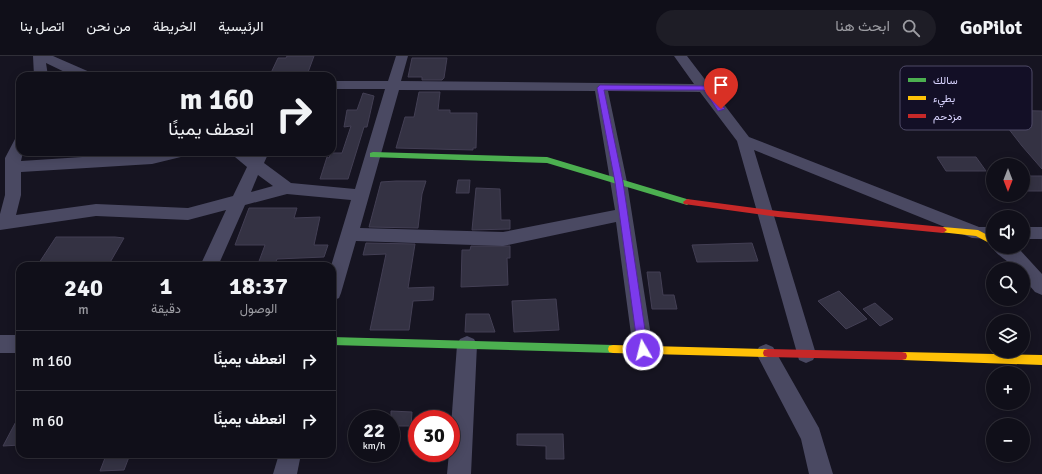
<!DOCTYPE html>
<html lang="ar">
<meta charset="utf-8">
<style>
body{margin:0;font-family:Signika,Vazirmatn,sans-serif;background:#1e1d26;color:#f1f3f6;direction:rtl;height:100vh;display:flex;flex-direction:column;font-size:15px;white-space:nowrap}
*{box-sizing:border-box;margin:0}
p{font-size:13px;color:#9c9ca2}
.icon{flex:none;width:22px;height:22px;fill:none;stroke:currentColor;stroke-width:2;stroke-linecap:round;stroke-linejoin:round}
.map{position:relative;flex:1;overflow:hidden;direction:ltr}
.panel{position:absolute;left:16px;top:206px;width:320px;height:196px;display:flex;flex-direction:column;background:#100f19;border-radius:12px;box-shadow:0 2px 10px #0003,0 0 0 1px #302f38;direction:rtl}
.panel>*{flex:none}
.banner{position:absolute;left:16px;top:16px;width:320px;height:84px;border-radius:12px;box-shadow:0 2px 10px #0003,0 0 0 1px #302f38;direction:rtl;background:#100f19;color:#f1f3f6;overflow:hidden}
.needle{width:26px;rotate:180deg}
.buttons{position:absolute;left:986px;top:102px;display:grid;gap:8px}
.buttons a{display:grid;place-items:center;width:44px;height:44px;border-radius:50%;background:#100f19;box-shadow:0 2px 10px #0003,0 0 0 1px #302f38;font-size:20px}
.speed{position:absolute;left:348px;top:354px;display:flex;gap:8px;font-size:20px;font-weight:700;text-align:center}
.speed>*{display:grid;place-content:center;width:52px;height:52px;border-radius:50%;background:#100f19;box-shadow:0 2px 10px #0003,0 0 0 1px #302f38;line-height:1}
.speed small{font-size:10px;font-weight:400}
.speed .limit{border:6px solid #d22;background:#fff;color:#111}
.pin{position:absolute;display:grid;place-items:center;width:34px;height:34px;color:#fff;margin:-41px -17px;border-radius:50% 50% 50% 0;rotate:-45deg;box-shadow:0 0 4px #0007}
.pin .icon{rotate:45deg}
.me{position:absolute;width:44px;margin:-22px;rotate:352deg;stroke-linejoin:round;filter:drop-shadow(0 0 3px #0008)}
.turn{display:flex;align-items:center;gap:14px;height:84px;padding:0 16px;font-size:18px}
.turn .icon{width:52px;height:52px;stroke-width:2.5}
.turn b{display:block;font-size:28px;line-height:34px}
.eta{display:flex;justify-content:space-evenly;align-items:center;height:68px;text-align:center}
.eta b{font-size:24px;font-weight:800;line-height:28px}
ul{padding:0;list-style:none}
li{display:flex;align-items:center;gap:12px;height:60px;padding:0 16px;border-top:1px solid #302f38}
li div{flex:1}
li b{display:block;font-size:15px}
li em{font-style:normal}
header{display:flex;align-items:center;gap:24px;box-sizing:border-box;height:56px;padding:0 20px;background:#100f19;border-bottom:1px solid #302f38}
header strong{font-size:19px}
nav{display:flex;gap:22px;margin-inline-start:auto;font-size:14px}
.search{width:280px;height:36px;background:#1e1d26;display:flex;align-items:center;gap:10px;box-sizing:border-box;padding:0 14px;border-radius:22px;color:#9c9ca2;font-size:15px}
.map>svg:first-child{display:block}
.building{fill:#343243;stroke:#433f54}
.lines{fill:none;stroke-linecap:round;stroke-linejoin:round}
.street{fill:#4a4962;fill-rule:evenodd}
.fast{fill:#4caf50;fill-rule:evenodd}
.slow{fill:#ffc107;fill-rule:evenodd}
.jam{fill:#c62828;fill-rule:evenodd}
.route{fill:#7c3aed;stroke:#51269a}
.key{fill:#130f26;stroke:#4e4a67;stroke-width:1}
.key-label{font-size:11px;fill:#d9d4ff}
</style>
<header>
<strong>GoPilot</strong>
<div class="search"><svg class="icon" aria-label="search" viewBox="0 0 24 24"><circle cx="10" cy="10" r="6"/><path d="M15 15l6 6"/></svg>ابحث هنا</div>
<nav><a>الرئيسية</a><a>الخريطة</a><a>من نحن</a><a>اتصل بنا</a></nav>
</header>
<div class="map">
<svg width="1042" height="418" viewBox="0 0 1042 418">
<rect width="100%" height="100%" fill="#161421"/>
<g class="building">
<polygon points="287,0 314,0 307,19 270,19 278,2 286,2"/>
<polygon points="412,2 447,2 444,22 442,24 422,24 422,21 408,21"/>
<polygon points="419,36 440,36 438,54 450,54 450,57 477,57 476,92 473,92 473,94 396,92 405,61 414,61"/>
<polygon points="363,37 374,40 367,71 364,71 348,123 320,123 327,101 329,102 331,97 342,97 351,70 344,71 347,54 357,54"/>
<polygon points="994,54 1042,55 1042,113 1022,90"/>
<polygon points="937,101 976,101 986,115 946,115"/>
<rect x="1023" y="120" width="19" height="15"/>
<polygon points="458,124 470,124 469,137 456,137"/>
<polygon points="396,125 426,125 422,138 418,172 369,171 381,126"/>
<polygon points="476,132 500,133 501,164 510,164 510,173 472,174"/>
<polygon points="249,152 297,152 294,162 320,161 314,189 328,189 324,201 277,203 275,208 258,208 265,189 235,189"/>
<polygon points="56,181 115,181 124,182 108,210 37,210"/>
<polygon points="366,187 415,188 408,232 434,231 433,244 413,245 409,274 370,274 386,198 363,199"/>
<polygon points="752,187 758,205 697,206 692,189"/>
<polygon points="471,190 510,190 510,202 507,202 508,229 461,231 462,194 470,194"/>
<polygon points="647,216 660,216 663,239 674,239 677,253 652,253"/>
<polygon points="839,235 867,263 846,273 818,245"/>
<polygon points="556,243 559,274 514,276 512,245"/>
<polygon points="875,247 893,263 880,270 863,253"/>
<polygon points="466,258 489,258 495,276 465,276"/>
<polygon points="391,355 412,356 411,370 391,370"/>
<polygon points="20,358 20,389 3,390"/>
<polygon points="517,378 563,378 564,403 546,403 546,390 517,389"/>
<polygon points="129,401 124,414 100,415 105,402"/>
</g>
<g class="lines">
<g class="street">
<polygon points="33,0 53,0 92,17 94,20 73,20 46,7 48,20 34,20"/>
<path d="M396,0H408L401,25L694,28L674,0H687L749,81L979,171H993V183L972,182L754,94L816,298L813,304L806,307L799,304L737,85L700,36L608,35L627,126L653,293L650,299L643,302L636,299L633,293L616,166L503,190L356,185L341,237L339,242L332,245L331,210L351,144L287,138L245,149L218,210H200L226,154L188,164L96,160L0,174V158L5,139V102L15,83L20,81V96H23L21,105L159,96H188L185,100L152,108L21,116V139L16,159L96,148L188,152L233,140L247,111L229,96H247L252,99L253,96H269L264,107L291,127L355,133L385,33H332V25H388ZM399,34L595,35L615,154L503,176L360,172ZM258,119L273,130L251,136Z"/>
<rect x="1023" y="171" width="19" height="12"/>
<path d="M993,190V191H1015L1020,194L1042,218V239L1035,236L1023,222V213H1016C1009,205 997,200 992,191Z"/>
<rect x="0" y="279" width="20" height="18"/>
<polygon points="467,280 474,283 477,289 471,418 447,418 449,397 451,397 451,370 457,289 460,283"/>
<polygon points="766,288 773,291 819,372 833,418 809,418 801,383 756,297 759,291"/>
<polygon points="279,398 301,398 297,418 273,418"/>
</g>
<g class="fast">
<polygon points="373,96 547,101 690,144 691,146 687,149 547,107 370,101 370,97"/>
<polygon points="332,281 613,289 617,290 618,293 617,296 613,297 332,289"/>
</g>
<g class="slow">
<polygon points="943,171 978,174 993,182 993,189 976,180 940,176 939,174 940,172"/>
<polygon points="613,289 768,293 772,294 773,297 772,300 768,301 613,297 609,296 608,293 609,290"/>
<polygon points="902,296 1042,299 1042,309 902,304 898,303 897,300 898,297"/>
</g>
<g class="jam">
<polygon points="687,143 778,155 943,171 947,174 943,177 778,161 684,148 683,146"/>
<polygon points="768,293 902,296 906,297 907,300 906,303 902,304 768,301 764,300 763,297 764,294"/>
</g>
</g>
<polygon class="route" points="600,29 706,30 708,31 725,53 718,55 704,34 604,34 623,126 648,294 643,298 638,294 615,126 597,32"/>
<rect x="900" y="10" width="132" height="64" rx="6" class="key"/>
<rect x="908" y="22" width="18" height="4" fill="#4caf50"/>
<rect x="908" y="40" width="18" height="4" fill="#ffc107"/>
<rect x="908" y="58" width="18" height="4" fill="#c62828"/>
<g class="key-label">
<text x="933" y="28">سالك</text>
<text x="933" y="46">بطيء</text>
<text x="933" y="64">مزدحم</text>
</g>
</svg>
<div class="buttons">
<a><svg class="needle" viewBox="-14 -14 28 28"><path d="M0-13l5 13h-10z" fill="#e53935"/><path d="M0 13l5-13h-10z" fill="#9c9ca2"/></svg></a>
<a><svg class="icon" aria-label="sound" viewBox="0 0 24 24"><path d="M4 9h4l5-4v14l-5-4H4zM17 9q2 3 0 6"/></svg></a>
<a><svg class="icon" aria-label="search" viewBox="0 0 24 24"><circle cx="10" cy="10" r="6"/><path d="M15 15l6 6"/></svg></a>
<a><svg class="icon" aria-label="layers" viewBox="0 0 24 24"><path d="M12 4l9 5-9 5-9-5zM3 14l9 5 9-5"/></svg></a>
<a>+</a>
<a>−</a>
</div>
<div class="speed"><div>22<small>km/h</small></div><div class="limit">30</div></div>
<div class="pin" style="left:721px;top:53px;background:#d93025"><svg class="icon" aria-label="arrive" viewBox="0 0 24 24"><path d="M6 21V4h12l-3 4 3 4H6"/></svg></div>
<svg class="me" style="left:643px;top:294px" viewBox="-20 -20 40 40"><circle r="17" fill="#7c3aed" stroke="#fff" stroke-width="3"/><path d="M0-11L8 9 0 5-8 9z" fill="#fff"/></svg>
<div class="banner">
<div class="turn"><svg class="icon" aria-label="right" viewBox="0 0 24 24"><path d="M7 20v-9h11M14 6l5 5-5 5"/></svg><div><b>160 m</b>انعطف يمينًا</div></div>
</div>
<section class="panel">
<div class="eta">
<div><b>18:37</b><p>الوصول</p></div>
<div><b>1</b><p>دقيقة</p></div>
<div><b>240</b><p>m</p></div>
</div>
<ul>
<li><svg class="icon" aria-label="right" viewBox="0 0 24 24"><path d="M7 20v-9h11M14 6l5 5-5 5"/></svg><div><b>انعطف يمينًا</b></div><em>160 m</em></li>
<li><svg class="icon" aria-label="right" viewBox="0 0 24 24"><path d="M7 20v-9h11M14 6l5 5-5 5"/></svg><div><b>انعطف يمينًا</b></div><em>60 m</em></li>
</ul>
</section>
</div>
